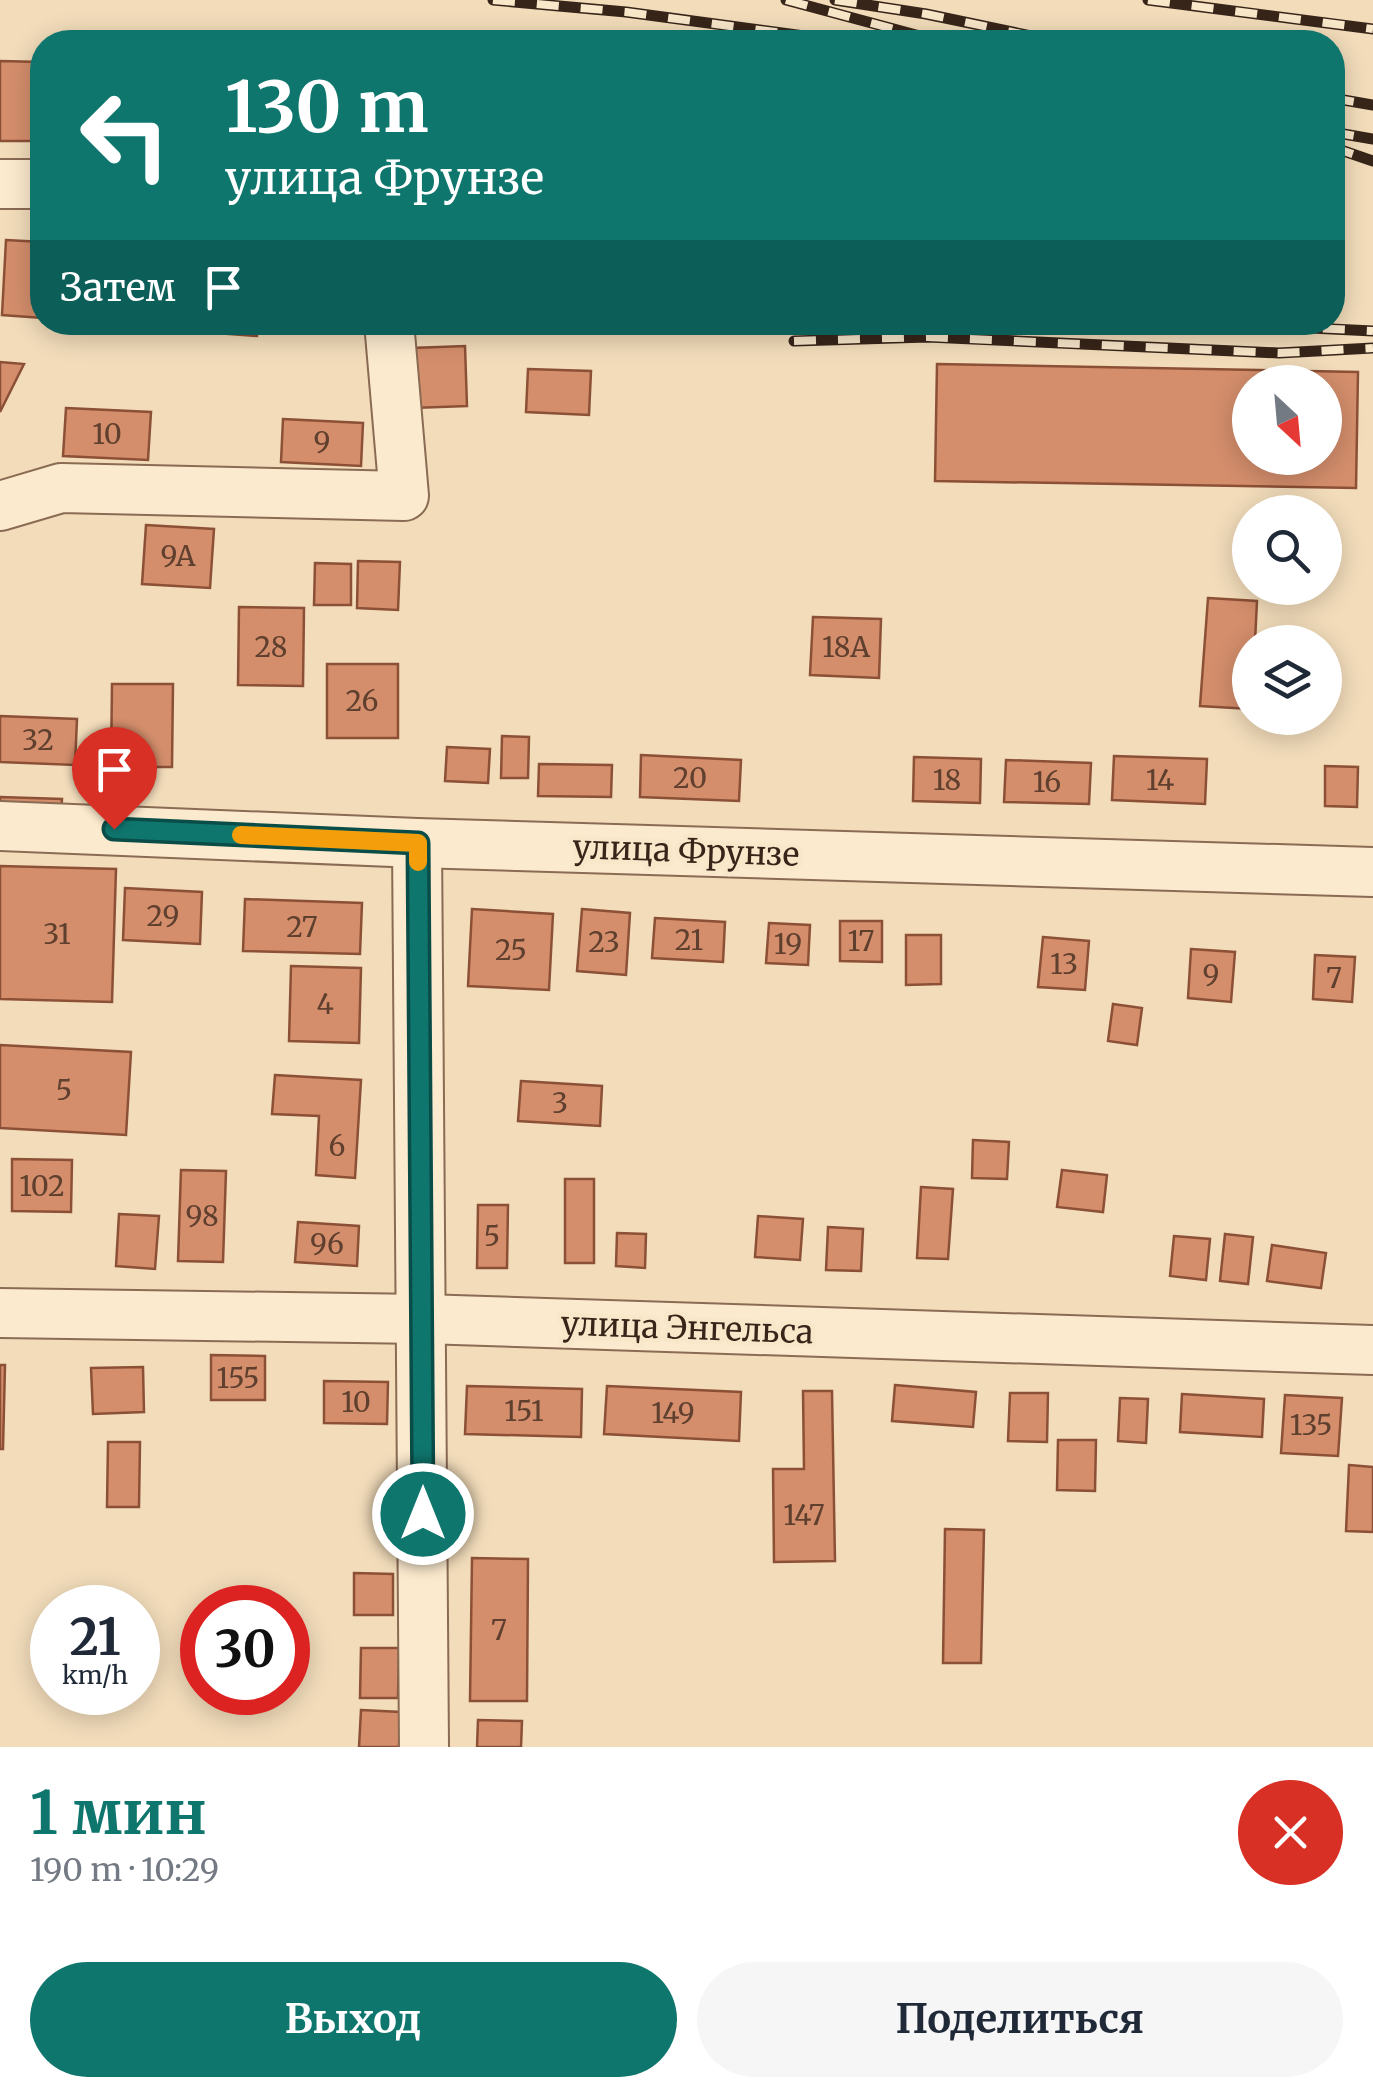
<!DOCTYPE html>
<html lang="ru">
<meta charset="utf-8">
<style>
body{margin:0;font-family:Merriweather,serif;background:#f6f6f7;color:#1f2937;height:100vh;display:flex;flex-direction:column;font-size:38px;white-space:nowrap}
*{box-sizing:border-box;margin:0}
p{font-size:32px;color:#747a83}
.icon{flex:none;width:55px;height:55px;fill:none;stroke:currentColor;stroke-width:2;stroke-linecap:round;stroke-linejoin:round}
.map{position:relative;height:1747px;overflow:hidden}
.panel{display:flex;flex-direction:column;background:#fff;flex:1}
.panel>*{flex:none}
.guide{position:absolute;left:30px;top:30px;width:1315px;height:305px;border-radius:40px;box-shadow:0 5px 25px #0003;background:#0f766e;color:#fff;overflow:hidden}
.needle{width:65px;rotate:154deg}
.buttons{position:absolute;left:1232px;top:365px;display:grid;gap:20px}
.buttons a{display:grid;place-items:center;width:110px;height:110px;border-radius:50%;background:#fff;box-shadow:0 5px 25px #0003;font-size:50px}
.speed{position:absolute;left:30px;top:1585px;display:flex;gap:20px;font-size:50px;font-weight:700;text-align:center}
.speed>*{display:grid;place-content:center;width:130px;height:130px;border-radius:50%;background:#fff;box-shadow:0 5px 25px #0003;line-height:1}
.speed small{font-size:25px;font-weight:400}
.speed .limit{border:15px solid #d22;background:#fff;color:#111}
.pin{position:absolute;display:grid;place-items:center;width:85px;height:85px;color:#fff;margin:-102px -42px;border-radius:50% 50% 50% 0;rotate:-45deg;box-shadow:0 0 10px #0007}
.pin .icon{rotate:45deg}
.me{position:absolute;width:110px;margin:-55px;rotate:0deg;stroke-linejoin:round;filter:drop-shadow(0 0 8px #0008)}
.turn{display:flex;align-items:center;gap:35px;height:210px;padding:0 30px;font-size:45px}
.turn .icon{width:130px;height:130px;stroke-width:2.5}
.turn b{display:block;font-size:70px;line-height:85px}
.then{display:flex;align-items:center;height:95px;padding:0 30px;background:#0003;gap:20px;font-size:38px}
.round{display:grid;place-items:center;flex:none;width:105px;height:105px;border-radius:52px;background:#f6f6f7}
.headline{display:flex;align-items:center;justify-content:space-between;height:170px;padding:0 30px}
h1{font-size:60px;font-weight:700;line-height:75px;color:#0f766e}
.primary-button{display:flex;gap:20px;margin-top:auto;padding:20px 30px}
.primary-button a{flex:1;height:115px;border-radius:60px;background:#0f766e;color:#fff;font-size:40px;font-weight:700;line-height:115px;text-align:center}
.primary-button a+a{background:#f6f6f7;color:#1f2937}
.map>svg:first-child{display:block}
.building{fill:#d48e6c;stroke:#8c5036;stroke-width:2.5;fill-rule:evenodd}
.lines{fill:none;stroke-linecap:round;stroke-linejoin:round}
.minor-casing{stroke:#8a6b53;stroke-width:52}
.minor{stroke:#fceace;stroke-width:48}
.rail-casing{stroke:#382519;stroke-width:11}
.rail{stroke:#f9e7ca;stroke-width:8;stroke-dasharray:22;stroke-linecap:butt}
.route-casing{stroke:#0a4d48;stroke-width:25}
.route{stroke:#0f766e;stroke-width:18}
.slow{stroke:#f59e0b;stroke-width:18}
.labels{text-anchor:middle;stroke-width:9;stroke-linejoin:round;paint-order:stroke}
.number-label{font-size:28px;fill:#5f3f2e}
.street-label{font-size:32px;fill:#382519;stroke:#f9e7ca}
</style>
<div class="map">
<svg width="1373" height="1747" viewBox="0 0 1373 1747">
<rect width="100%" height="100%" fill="#f2dcba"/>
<g class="building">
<polygon points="0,61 42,62 42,141 0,141"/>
<polygon points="6,240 42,242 42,318 2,315"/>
<polygon points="218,322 258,322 257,336 217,333"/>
<polygon points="465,346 467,406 413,408 411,348"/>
<polygon points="0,362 24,364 0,412"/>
<path d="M937,364L1358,372L1356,488L935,481ZM1250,382H1325V458H1250Z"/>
<polygon points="528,369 591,371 589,415 526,412"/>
<polygon points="66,408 151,412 148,460 63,456"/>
<polygon points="283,419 363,423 361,466 281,462"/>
<polygon points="146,525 214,529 210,588 142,584"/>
<polygon points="358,561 400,562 398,610 357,608"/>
<polygon points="315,563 351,564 351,605 314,605"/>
<polygon points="1208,598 1257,601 1255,642 1250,642 1250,709 1200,706"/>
<polygon points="239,607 304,608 303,686 238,685"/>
<polygon points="813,617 881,619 879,678 810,675"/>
<rect x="327" y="664" width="71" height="74"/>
<polygon points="112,684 173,684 172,767 111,767"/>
<polygon points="0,716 77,719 75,765 0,762"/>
<polygon points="502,736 529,737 528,778 501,778"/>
<polygon points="447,747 490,749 488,783 445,781"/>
<polygon points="641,755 741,760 739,801 640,797"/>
<polygon points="1114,756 1207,759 1205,804 1112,800"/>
<polygon points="914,757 981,759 980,803 913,801"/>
<polygon points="1006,760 1091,763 1089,804 1004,802"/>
<polygon points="539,764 612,765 611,797 538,796"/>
<polygon points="1325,766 1358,767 1357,807 1325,806"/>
<polygon points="0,797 62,799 60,831 0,829"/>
<polygon points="0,866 116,869 112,1002 0,999"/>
<polygon points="125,888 202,892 200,944 123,940"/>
<polygon points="245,899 362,903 360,954 243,951"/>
<polygon points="472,909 553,914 549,990 468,986"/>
<polygon points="582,909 630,913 626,975 577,971"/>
<polygon points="655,918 725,922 723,962 652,958"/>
<polygon points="840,921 882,921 882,962 840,961"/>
<polygon points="769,923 810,925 808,965 766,963"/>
<polygon points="906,935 941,935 941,984 906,985"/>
<polygon points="1043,937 1089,941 1085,990 1038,987"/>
<polygon points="1191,949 1235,952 1231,1002 1188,998"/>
<polygon points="1315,955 1355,957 1352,1002 1313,999"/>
<polygon points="291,966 361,968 359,1043 289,1041"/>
<polygon points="1113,1004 1142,1008 1137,1045 1108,1041"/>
<polygon points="0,1045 131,1052 126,1135 0,1128"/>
<polygon points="275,1075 361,1080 355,1178 316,1175 319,1116 272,1114"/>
<polygon points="521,1081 602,1086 600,1126 518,1121"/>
<polygon points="973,1140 1009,1142 1007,1179 972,1178"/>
<polygon points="12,1159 72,1160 71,1212 12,1211"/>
<polygon points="181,1170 226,1171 223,1262 178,1261"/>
<polygon points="1062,1170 1107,1175 1103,1212 1057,1207"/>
<rect x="565" y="1179" width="29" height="84"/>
<polygon points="921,1187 953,1189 948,1259 917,1258"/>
<polygon points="478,1205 508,1205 507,1268 477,1268"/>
<polygon points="119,1214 159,1216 155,1269 116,1266"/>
<polygon points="758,1216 803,1219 800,1260 755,1257"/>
<polygon points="298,1222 359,1226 357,1266 295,1262"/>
<polygon points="828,1227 863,1229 861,1271 826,1270"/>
<polygon points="617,1233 646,1234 645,1268 616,1266"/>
<polygon points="1225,1234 1253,1237 1248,1284 1220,1281"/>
<polygon points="1174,1236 1210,1239 1206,1280 1170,1276"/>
<polygon points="1272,1245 1326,1253 1321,1288 1267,1281"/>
<polygon points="211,1355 265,1356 265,1400 211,1400"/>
<polygon points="0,1365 5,1365 3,1449 0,1449"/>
<polygon points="143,1367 144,1412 93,1414 91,1368"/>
<polygon points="324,1381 388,1382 387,1424 324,1423"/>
<polygon points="895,1385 976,1392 973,1427 892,1421"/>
<polygon points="467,1386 582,1389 581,1437 465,1434"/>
<polygon points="607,1386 741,1392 739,1441 604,1434"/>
<polygon points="803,1391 832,1391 835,1561 774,1562 773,1469 804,1469"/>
<polygon points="1010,1393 1048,1393 1047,1442 1008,1441"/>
<polygon points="1182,1394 1264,1399 1262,1437 1180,1432"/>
<polygon points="1285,1395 1342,1398 1338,1456 1281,1453"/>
<polygon points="1120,1398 1148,1399 1146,1443 1118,1441"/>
<polygon points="1058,1440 1096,1440 1095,1491 1057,1490"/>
<polygon points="108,1442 140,1442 139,1507 107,1507"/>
<polygon points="1349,1465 1373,1467 1373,1532 1346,1531"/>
<polygon points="945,1529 984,1530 981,1663 943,1663"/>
<polygon points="472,1558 528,1559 527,1701 470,1701"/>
<polygon points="354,1573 393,1574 393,1615 354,1615"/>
<polygon points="361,1648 399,1648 398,1698 360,1698"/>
<polygon points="361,1710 401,1712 399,1747 359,1747"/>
<polygon points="478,1720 522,1721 521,1747 477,1747"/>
</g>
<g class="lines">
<g class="minor-casing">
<g id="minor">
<polyline points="0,184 42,184"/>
<polyline points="0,506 61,488 404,496 389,322"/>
<polyline points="0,826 417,843 1373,872"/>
<polyline points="417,843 424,1747"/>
<polyline points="0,1313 423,1319 1373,1350"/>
</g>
</g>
<use href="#minor" class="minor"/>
<g class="rail-casing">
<g id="rail">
<polyline points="493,0 626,12 849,42"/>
<polyline points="786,0 942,42"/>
<polyline points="835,0 926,14 1060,42"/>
<polyline points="1148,0 1373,29"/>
<polyline points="1332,98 1373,105"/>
<polyline points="1332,132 1373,139"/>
<polyline points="1332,147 1373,161"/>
<polyline points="1191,322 1373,331"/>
<polyline points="1009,330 1088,322"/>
<polyline points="794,341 928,337 1279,353 1373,348"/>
</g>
</g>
<use href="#rail" class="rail"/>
</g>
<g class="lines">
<g class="route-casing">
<polyline id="route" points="114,829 418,843 423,1514"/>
</g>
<use href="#route" class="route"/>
<polyline class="slow" points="241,835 418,843 418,862"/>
</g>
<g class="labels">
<g class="number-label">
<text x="107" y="444">10</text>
<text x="322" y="452">9</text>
<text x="178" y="566">9А</text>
<text x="271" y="657">28</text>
<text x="846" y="657">18А</text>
<text x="362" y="711">26</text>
<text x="38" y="750">32</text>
<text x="690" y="788">20</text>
<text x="947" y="790">18</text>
<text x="1160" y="790">14</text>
<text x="1047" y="792">16</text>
<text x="163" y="926">29</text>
<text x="302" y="937">27</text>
<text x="57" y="944">31</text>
<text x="689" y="950">21</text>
<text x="861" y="951">17</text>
<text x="604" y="952">23</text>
<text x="788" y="954">19</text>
<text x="511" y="960">25</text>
<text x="1064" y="974">13</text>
<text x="1211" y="985">9</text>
<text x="1334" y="988">7</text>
<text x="325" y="1014">4</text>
<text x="64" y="1100">5</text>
<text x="560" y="1113">3</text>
<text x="337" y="1156">6</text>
<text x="42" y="1196">102</text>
<text x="202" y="1226">98</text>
<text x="492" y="1246">5</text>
<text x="327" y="1254">96</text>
<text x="238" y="1388">155</text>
<text x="356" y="1412">10</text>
<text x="524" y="1421">151</text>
<text x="673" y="1423">149</text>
<text x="1311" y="1435">135</text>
<text x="804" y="1525">147</text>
<text x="499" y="1640">7</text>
</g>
<g class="street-label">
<text transform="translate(686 851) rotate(2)" y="11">улица Фрунзе</text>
<text transform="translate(687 1328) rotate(2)" y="11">улица Энгельса</text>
</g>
</g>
</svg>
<div class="buttons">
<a><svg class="needle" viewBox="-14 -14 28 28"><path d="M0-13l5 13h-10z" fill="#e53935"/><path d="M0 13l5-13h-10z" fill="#747a83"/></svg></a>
<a><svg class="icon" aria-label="search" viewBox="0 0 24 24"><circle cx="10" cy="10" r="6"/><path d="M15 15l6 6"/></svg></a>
<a><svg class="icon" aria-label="layers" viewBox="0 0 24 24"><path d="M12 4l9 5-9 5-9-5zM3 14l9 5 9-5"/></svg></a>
</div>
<div class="speed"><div>21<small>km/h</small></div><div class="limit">30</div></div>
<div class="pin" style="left:114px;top:829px;background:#d93025"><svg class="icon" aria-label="arrive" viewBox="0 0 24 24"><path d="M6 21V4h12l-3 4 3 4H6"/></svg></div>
<svg class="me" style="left:423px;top:1514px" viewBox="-20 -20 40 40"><circle r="17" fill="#0f766e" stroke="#fff" stroke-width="3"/><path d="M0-11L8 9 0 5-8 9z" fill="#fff"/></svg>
<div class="guide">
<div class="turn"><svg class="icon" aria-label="left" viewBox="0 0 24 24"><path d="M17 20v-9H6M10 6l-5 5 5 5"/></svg><div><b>130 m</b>улица Фрунзе</div></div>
<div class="then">Затем<svg class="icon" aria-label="arrive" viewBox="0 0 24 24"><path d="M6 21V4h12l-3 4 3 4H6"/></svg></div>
</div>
</div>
<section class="panel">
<div class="headline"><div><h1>1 мин</h1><p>190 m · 10:29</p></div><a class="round" style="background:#d93025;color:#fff"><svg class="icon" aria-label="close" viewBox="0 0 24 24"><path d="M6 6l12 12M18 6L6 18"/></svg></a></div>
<div class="primary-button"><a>Выход</a><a>Поделиться</a></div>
</section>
